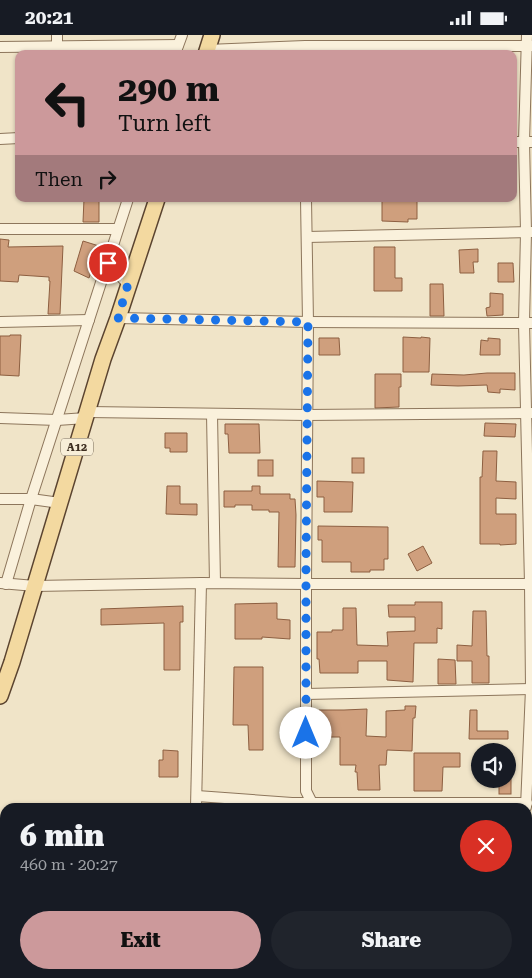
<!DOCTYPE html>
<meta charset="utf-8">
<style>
body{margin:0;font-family:"Roboto Serif",serif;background:#20242c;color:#f1f3f6;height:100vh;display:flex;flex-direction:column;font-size:19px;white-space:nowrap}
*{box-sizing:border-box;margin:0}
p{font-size:16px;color:#9ea1a6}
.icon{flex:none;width:28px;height:28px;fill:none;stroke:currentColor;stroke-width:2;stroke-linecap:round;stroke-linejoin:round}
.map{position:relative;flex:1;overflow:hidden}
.panel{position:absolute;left:0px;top:768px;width:532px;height:176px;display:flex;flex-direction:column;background:#171b24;border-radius:15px 15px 0 0;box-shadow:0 1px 4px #0004}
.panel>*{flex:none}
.hud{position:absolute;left:15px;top:15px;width:502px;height:152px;border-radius:10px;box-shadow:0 1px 4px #0004;background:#cc999b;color:#111;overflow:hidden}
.buttons{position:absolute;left:471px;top:708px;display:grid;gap:10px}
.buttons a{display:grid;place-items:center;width:45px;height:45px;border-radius:50%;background:#171b24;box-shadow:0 1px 4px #0004;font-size:25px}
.pin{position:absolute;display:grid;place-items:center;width:42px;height:42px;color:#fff;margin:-21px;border:2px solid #fff;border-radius:50%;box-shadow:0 1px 5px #0007}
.me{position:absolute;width:55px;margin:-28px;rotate:0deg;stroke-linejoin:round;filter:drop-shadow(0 0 4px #0008)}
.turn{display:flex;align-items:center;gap:18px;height:105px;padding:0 20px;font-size:22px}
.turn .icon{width:65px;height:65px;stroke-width:2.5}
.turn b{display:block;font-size:35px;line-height:42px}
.then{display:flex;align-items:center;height:48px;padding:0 20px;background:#0003;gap:10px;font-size:19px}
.round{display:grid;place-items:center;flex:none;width:52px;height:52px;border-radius:26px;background:#20242c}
.headline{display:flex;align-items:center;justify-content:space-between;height:85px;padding:0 20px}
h1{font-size:30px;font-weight:800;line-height:38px}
.action{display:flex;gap:10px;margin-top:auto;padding:10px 20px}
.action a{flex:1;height:58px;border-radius:30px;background:#cc999b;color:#111;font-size:20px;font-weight:800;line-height:58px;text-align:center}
.action a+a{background:#20242c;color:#f1f3f6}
.status{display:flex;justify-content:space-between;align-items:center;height:35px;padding:0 25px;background:#171b24;direction:ltr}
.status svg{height:14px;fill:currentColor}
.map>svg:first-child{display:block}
.building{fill:#cf9f7d;stroke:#8d5f41}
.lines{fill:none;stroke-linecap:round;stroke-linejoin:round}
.minor-casing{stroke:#8d765c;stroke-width:12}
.primary-casing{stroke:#5b4430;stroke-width:18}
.minor{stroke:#faf1dc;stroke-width:10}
.primary{stroke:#f3d9a0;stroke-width:15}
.route{stroke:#1a73e8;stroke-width:9;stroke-dasharray:0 16.2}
.labels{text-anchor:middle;stroke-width:5;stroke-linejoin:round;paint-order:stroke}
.shield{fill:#f7eed8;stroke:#756857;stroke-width:1}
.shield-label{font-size:11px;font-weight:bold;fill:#3d2e20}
</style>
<div class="status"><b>20:21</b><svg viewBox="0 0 49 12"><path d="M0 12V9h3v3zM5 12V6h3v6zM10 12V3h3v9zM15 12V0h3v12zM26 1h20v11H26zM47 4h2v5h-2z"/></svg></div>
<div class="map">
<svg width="532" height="943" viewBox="0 0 532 943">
<rect width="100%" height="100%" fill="#f0e4c8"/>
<g class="building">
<polygon points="84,164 99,164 99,187 83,187"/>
<polygon points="394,164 417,164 417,184 408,184 408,187 382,186 382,166 394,166"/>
<polygon points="0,204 9,205 8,212 63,211 60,279 48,279 50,246 49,246 49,242 19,240 18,247 0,246"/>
<polygon points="83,206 99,211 89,243 74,236"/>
<polygon points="374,212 395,212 395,243 402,243 402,256 374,256"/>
<polygon points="478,214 478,227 473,227 474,238 460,238 459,215"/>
<polygon points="498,228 513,228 514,247 498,247"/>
<polygon points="430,249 443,249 444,281 430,281"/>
<polygon points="490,258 503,259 503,280 487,281 486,273 490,272"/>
<polygon points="10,300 21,300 19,341 0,340 0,301 10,301"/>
<polygon points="403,302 421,303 421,302 430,303 429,337 403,337"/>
<polygon points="319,303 339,303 340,320 319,320"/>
<polygon points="488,303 500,304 500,320 480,320 481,305 488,306"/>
<polygon points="487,338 515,338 515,355 500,354 500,358 488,357 487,350 458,351 431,350 432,339 464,340"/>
<polygon points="375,339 401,339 401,352 399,352 399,372 375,373"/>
<polygon points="485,388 516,389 515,402 484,401"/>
<polygon points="225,389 259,389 260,418 229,418 228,399 225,399"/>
<polygon points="165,398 187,398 187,417 170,417 170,413 165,413"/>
<polygon points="483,416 497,416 496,446 516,447 516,464 496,463 496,479 516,479 516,509 500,510 500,509 480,509 480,442 482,442"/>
<rect x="352" y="423" width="12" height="15"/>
<rect x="258" y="425" width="15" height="16"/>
<polygon points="317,446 353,447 352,477 324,477 324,462 317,462"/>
<polygon points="167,451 180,451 180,469 197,469 197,480 166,479"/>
<polygon points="252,451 260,451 260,459 290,459 290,464 295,464 296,480 295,532 278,532 279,477 269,477 269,475 252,475 252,470 235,470 235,472 224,472 224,456 252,456"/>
<polygon points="318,491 388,492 388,524 384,524 384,535 370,535 370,537 351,537 351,527 322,527 322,505 318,505"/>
<polygon points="423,511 432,528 417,536 408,519"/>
<polygon points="415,567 442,567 442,594 437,593 437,608 414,608 413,647 387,645 387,626 358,626 358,638 320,638 319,624 317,624 317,597 332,597 332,595 343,595 343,573 356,573 357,610 388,611 387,597 415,596 415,582 389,582 388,570 415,570"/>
<polygon points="277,568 277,584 290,585 290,604 262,602 262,604 235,604 235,569"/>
<polygon points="183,571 183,587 180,587 180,635 164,635 164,588 101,590 101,574"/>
<polygon points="473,576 486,576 487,621 489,621 489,648 472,648 472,626 457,626 457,610 472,611"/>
<polygon points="438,624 455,625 456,649 438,649"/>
<polygon points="234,632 263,632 263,715 249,715 248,690 233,690"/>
<polygon points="405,671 416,671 415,683 413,683 412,716 387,715 386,730 379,730 380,755 358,755 357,737 355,737 356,730 340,730 340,702 318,702 319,675 344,675 367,674 366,701 386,702 386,676 405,675"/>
<polygon points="470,675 477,675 477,696 508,696 508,704 469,704"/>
<polygon points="163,715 178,716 178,742 159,742 159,725 163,725"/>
<polygon points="414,718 460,718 460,732 443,732 442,756 414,756"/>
<rect x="499" y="744" width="12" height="15"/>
</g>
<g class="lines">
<g class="minor-casing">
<g id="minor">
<polyline points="57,0 57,19"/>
<polyline points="0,12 178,10"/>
<polyline points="207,15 305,11 532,11"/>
<polyline points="175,19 182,0"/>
<polyline points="0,104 19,103"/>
<polyline points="514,107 532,107"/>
<polyline points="306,164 308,287 306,549 306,756 314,772"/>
<polyline points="0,194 118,194"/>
<polyline points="307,202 531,197"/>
<polyline points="108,228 128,249"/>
<polyline points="118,283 308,287 532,288"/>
<polyline points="0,287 89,285"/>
<polyline points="88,377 306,380 532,378"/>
<polyline points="212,379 215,548"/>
<polyline points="0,383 57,385 86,383"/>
<polyline points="0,464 31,464 60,468"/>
<polyline points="0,548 35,551 201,548 306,549 532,549"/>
<polyline points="6,549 31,464 128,164"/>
<polyline points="306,659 531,654"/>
<polyline points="197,761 292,768 527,768"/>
<polyline points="196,772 201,548"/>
<polyline points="526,772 531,654 530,549 524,288 526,197 524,107 527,0"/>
<polyline points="528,870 532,874"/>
<polyline points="0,878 5,879"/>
<polyline points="293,939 298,943"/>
<polyline points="433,939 437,943"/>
<polyline points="400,943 404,939"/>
</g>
</g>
<g class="primary-casing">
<g id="primary">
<polyline points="206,19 212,0"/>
<polyline points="0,661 12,627 103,324 118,283 157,164"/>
</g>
</g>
<use href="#minor" class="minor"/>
<use href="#primary" class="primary"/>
</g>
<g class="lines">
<polyline class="route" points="108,228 128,249 118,283 308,287 306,531 306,698"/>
</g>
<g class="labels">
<rect class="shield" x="61" y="403.5" width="32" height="17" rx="4"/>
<g class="shield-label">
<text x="77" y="416">A12</text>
</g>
</g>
</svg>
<div class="buttons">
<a><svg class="icon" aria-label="sound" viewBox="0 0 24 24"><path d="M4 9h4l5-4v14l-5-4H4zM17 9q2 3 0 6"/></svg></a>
</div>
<div class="pin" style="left:108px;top:228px;background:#d93025"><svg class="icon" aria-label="arrive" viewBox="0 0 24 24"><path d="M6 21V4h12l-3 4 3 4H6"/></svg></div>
<svg class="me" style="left:306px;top:698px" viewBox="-20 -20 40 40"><circle r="19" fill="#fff"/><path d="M0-13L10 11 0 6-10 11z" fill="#1a73e8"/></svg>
<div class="hud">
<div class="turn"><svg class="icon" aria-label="left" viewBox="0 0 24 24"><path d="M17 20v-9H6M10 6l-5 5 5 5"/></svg><div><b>290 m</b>Turn left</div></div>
<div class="then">Then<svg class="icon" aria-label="right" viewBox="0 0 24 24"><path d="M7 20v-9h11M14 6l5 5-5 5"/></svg></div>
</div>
<section class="panel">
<div class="headline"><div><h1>6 min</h1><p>460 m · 20:27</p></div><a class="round" style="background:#d93025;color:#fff"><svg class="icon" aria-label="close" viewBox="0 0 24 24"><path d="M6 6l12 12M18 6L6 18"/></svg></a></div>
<div class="action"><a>Exit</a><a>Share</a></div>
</section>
</div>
